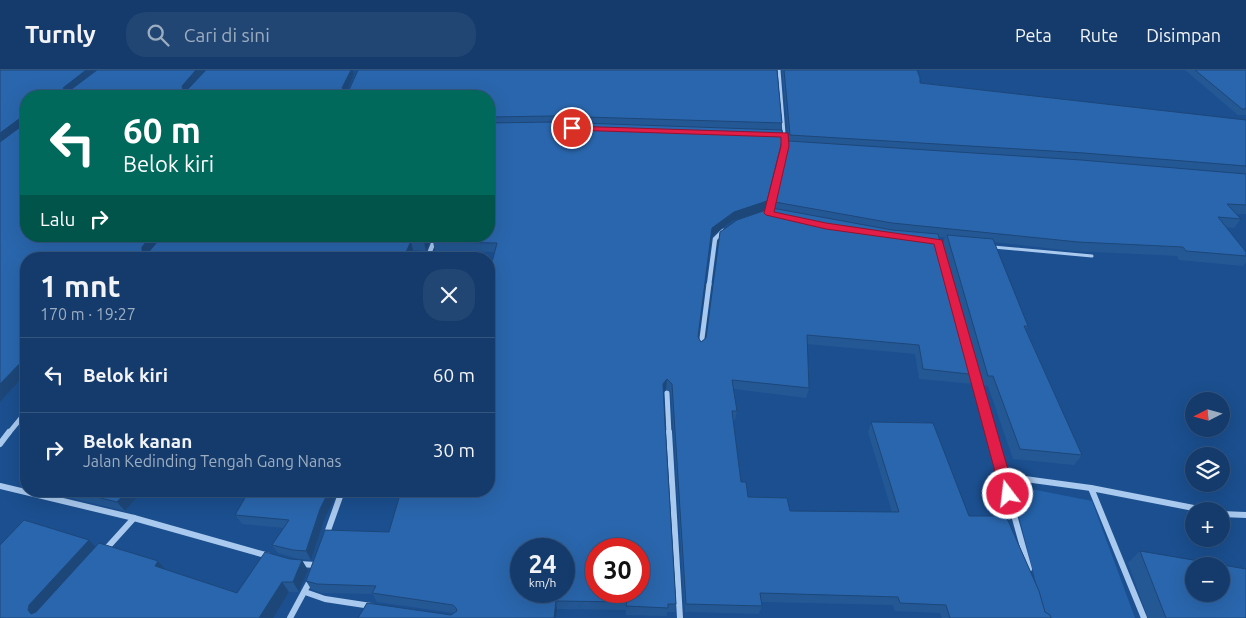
<!DOCTYPE html>
<html lang="id">
<meta charset="utf-8">
<style>
body{margin:0;font-family:Ubuntu,sans-serif;background:#214673;color:#f1f3f6;height:100vh;display:flex;flex-direction:column;font-size:19px;white-space:nowrap}
*{box-sizing:border-box;margin:0}
p{font-size:16px;color:#9dadc1}
.icon{flex:none;width:28px;height:28px;fill:none;stroke:currentColor;stroke-width:2;stroke-linecap:round;stroke-linejoin:round}
.map{position:relative;flex:1;overflow:hidden}
.side{position:absolute;left:20px;top:182px;width:475px;height:245px;display:flex;flex-direction:column;background:#143b6b;border-radius:20px;box-shadow:0 5px 20px #0002,0 0 0 1px #33557e}
.side>*{flex:none}
.guide{position:absolute;left:20px;top:20px;width:475px;height:152px;border-radius:20px;box-shadow:0 5px 20px #0002,0 0 0 1px #33557e;background:#00695c;color:#fff;overflow:hidden}
.needle{width:32px;rotate:264deg}
.controls{position:absolute;left:1185px;top:322px;display:grid;gap:10px}
.controls a{display:grid;place-items:center;width:45px;height:45px;border-radius:50%;background:#143b6b;box-shadow:0 5px 20px #0002,0 0 0 1px #33557e;font-size:25px}
.speed{position:absolute;left:510px;top:468px;display:flex;gap:10px;font-size:25px;font-weight:700;text-align:center}
.speed>*{display:grid;place-content:center;width:65px;height:65px;border-radius:50%;background:#143b6b;box-shadow:0 5px 20px #0002,0 0 0 1px #33557e;line-height:1}
.speed small{font-size:12px;font-weight:400}
.speed .limit{border:8px solid #d22;background:#fff;color:#111}
.pin{position:absolute;display:grid;place-items:center;width:42px;height:42px;color:#fff;margin:-21px;border:2px solid #fff;border-radius:50%;box-shadow:0 1px 5px #0007}
.me{position:absolute;width:55px;margin:-28px;rotate:345deg;stroke-linejoin:round;filter:drop-shadow(0 0 4px #0008)}
.turn{display:flex;align-items:center;gap:18px;height:105px;padding:0 20px;font-size:22px}
.turn .icon{width:65px;height:65px;stroke-width:2.5}
.turn b{display:block;font-size:35px;line-height:42px}
.then{display:flex;align-items:center;height:48px;padding:0 20px;background:#0003;gap:10px;font-size:19px}
.round{display:grid;place-items:center;flex:none;width:52px;height:52px;border-radius:20px;background:#214673}
.summary{display:flex;align-items:center;justify-content:space-between;height:85px;padding:0 20px}
h1{font-size:30px;font-weight:700;line-height:38px}
ul{padding:0;list-style:none}
li{display:flex;align-items:center;gap:15px;height:75px;padding:0 20px;border-top:1px solid #33557e}
li div{flex:1}
li b{display:block;font-size:19px}
li em{font-style:normal}
header{display:flex;align-items:center;gap:30px;box-sizing:border-box;height:70px;padding:0 25px;background:#143b6b;border-bottom:1px solid #33557e}
header strong{font-size:24px}
nav{display:flex;gap:28px;margin-inline-start:auto;font-size:18px}
.search{width:350px;height:45px;background:#214673;display:flex;align-items:center;gap:12px;box-sizing:border-box;padding:0 18px;border-radius:20px;color:#9dadc1;font-size:19px}
.map>svg:first-child{display:block}
.green{fill:#2461a8}
.lines{fill:none;stroke-linecap:round;stroke-linejoin:round}
.lane{stroke:#a9c9ee;stroke-width:3}
.street-far3{stroke:#a9c9ee;stroke-width:3}
.street-far2{stroke:#a9c9ee;stroke-width:4.5}
.street-far1{stroke:#a9c9ee;stroke-width:5}
.street{stroke:#a9c9ee;stroke-width:6}
.wall{fill:#245895;fill-rule:evenodd}
.shaded-wall{fill:#1d4779}
.building{fill:#2a66ad;stroke:#1d4779;fill-rule:evenodd}
.route{fill:#e11d48;stroke:#92132f}
</style>
<header>
<strong>Turnly</strong>
<div class="search"><svg class="icon" aria-label="search" viewBox="0 0 24 24"><circle cx="10" cy="10" r="6"/><path d="M15 15l6 6"/></svg>Cari di sini</div>
<nav><a>Peta</a><a>Rute</a><a>Disimpan</a></nav>
</header>
<div class="map">
<svg width="1246" height="548" viewBox="0 0 1246 548">
<rect width="100%" height="100%" fill="#1b4f8f"/>
<polygon class="green" points="1011,415 1092,431 1135,548 1045,548"/>
<g class="lines">
<polyline class="lane" points="993,177 1092,186"/>
<polyline class="street-far3" points="779,0 785,76 780,96"/>
<g class="street-far2">
<polyline points="768,144 780,95"/>
<polyline points="427,189 436,166"/>
<polyline points="709,215 715,169 723,161"/>
</g>
<g class="street-far1">
<polyline points="701,276 709,214"/>
<polyline points="974,303 991,364"/>
<polyline points="667,323 669,364"/>
<polyline points="8,364 26,342"/>
</g>
<g class="street">
<polyline points="669,362 680,548"/>
<polyline points="991,362 1029,499"/>
<polyline points="0,374 9,362"/>
<polyline points="1003,406 1091,418 1209,441"/>
<polyline points="0,416 134,448 269,486"/>
<polyline points="1091,418 1144,548"/>
<polyline points="1221,444 1246,445"/>
<polyline points="326,466 342,421"/>
<polyline points="105,480 134,448"/>
<polyline points="299,494 316,495"/>
<polyline points="305,522 325,529 371,536"/>
<polyline points="290,548 311,509"/>
</g>
</g>
<g class="wall">
<path d="M0,0H353L354,4L347,21L349,20L358,0H777L782,53L781,60H782L783,67L766,140L732,151L711,167L698,268L701,272L706,268L720,162L737,150L772,138H774L789,73L782,0H917L920,8V13L1246,50V144H1236L1241,149L1234,158L1226,157L1246,182V192L1243,196L1179,190L1177,186L1073,181L994,172L1028,256L1026,259L1082,385L1074,395L1013,389L988,316L982,315L943,174L945,167H938L978,305L973,314L919,309L915,284L807,274L809,318L806,328L734,319L737,341L735,350H733L741,412H746L748,427L787,428L790,441L892,442L868,362L871,352L933,353L969,446H1006L1039,521L1045,542L1050,545L1051,548H942L940,543L895,541L893,535L761,532L762,536L759,544L685,542L671,323L666,319L663,322L665,353L676,534L675,542H667V546L626,545V540L557,539L556,548H358L367,533L451,545L454,543L377,532L373,524L322,523L311,519L306,511L325,460L389,462L401,421H489V203L494,182L435,181L433,172L435,166H489V26H26V166H432L426,181L413,180L409,189H26V304L0,332ZM521,479H564V521H521ZM596,479H639V521H596Z"/>
<polygon points="1185,0 1246,0 1246,45 1238,45"/>
<polygon points="61,421 142,421 125,441 67,427"/>
<polygon points="235,445 325,448 311,490 299,489 278,483 272,475 284,458 242,454"/>
<polygon points="89,470 96,477 158,491 166,500 237,523 308,500 299,522 289,522 0,548"/>
<polygon points="1140,481 1246,548 1148,548 1128,493"/>
</g>
<g class="shaded-wall">
<polygon points="86,0 100,0 68,26 63,18"/>
<polygon points="196,0 206,0 185,24 183,21 182,16"/>
<polygon points="351,0 353,0 354,4 345,26 342,18"/>
<polygon points="19,49 24,57 0,76 0,63"/>
<polygon points="783,67 766,140 732,151 711,167 712,158"/>
<polygon points="151,166 164,166 148,186 142,182 142,177"/>
<polygon points="426,166 432,166 426,181 424,172"/>
<polygon points="411,171 413,180 409,189 403,189"/>
<polygon points="26,287 26,304 0,332 0,314"/>
<polygon points="667,309 666,319 663,323 663,314"/>
<polygon points="127,421 142,421 125,441 117,432"/>
<polygon points="329,421 338,421 325,448 311,490 306,481 320,439"/>
<polygon points="89,470 99,480 41,545 31,544 28,540 29,535"/>
<polygon points="302,490 308,500 299,522 293,512"/>
<polygon points="158,491 167,501 155,496"/>
<polygon points="282,512 289,522 273,548 259,548"/>
<polygon points="556,531 557,539 556,548 554,548"/>
</g>
<g class="building">
<polygon points="0,0 86,0 63,18 65,21 69,21 97,0 196,0 182,16 183,21 187,20 206,0 351,0 342,18 345,21 349,20 358,0 777,0 782,53 553,46 489,47 489,26 26,26 26,166 151,166 142,177 142,182 147,184 162,166 426,166 424,172 411,171 403,189 26,189 26,287 0,314 0,72 23,55 24,50 19,49 0,63"/>
<polygon points="784,0 917,0 920,8 920,13 1246,50 1246,96 1084,83 790,65"/>
<polygon points="1195,0 1246,0 1246,39 1242,39"/>
<path d="M552,52L782,60L783,67L767,131L734,142L712,158L698,267L701,272L706,268L720,162L737,150L772,138L892,160L938,164L978,305L923,299L919,275L807,265L809,318L732,310L737,341H732L741,412H746L748,427L787,428L790,441L899,442L871,352L933,353L969,446H1006L1039,521L1045,542L1050,545L1051,548H950L946,535L900,533L898,527L760,523L762,536L686,534L672,314L667,309L663,314L665,353L676,534H668V538L626,536L627,532L556,531L554,548H358L367,533L451,545L457,541L456,538L453,535L372,523L376,516L317,514L306,511L325,460L389,462L401,421H489V203L497,173L433,172L435,166H489V53ZM521,479H564V521H521ZM596,479H639V521H596Z"/>
<polygon points="789,71 1081,90 1246,104 1246,135 1227,134 1241,149 1218,147 1246,182 1246,186 1186,181 1183,177 1078,172 892,153 775,132"/>
<polygon points="947,165 993,169 1028,256 1024,256 1082,385 1020,379 993,306 988,306"/>
<polygon points="72,421 127,421 117,432"/>
<polygon points="249,421 329,421 320,439 306,481 293,480 272,475 289,450 235,445"/>
<polygon points="24,450 89,470 29,535 28,540 31,544 36,542 99,473 158,491 155,496 237,523 265,482 290,489 302,490 293,512 282,512 259,548 0,548 0,475"/>
<path d="M1140,481L1246,499V548H1166ZM1194,496H1221V524H1194Z"/>
</g>
<polygon class="route" points="569,56 788,63 789,76 774,142 826,153 942,170 1015,424 1013,428 1008,430 1003,428 1001,424 934,174 826,159 766,145 764,143 781,76 781,67 572,60 569,60"/>
</svg>
<div class="controls">
<a><svg class="needle" viewBox="-14 -14 28 28"><path d="M0-13l5 13h-10z" fill="#e53935"/><path d="M0 13l5-13h-10z" fill="#9dadc1"/></svg></a>
<a><svg class="icon" aria-label="layers" viewBox="0 0 24 24"><path d="M12 4l9 5-9 5-9-5zM3 14l9 5 9-5"/></svg></a>
<a>+</a>
<a>−</a>
</div>
<div class="speed"><div>24<small>km/h</small></div><div class="limit">30</div></div>
<div class="pin" style="left:572px;top:58px;background:#d93025"><svg class="icon" aria-label="arrive" viewBox="0 0 24 24"><path d="M6 21V4h12l-3 4 3 4H6"/></svg></div>
<svg class="me" style="left:1008px;top:424px" viewBox="-20 -20 40 40"><circle r="17" fill="#e11d48" stroke="#fff" stroke-width="3"/><path d="M0-11L8 9 0 5-8 9z" fill="#fff"/></svg>
<div class="guide">
<div class="turn"><svg class="icon" aria-label="left" viewBox="0 0 24 24"><path d="M17 20v-9H6M10 6l-5 5 5 5"/></svg><div><b>60 m</b>Belok kiri</div></div>
<div class="then">Lalu<svg class="icon" aria-label="right" viewBox="0 0 24 24"><path d="M7 20v-9h11M14 6l5 5-5 5"/></svg></div>
</div>
<section class="side">
<div class="summary"><div><h1>1 mnt</h1><p>170 m · 19:27</p></div><a class="round"><svg class="icon" aria-label="close" viewBox="0 0 24 24"><path d="M6 6l12 12M18 6L6 18"/></svg></a></div>
<ul>
<li><svg class="icon" aria-label="left" viewBox="0 0 24 24"><path d="M17 20v-9H6M10 6l-5 5 5 5"/></svg><div><b>Belok kiri</b></div><em>60 m</em></li>
<li><svg class="icon" aria-label="right" viewBox="0 0 24 24"><path d="M7 20v-9h11M14 6l5 5-5 5"/></svg><div><b>Belok kanan</b><p>Jalan Kedinding Tengah Gang Nanas</p></div><em>30 m</em></li>
</ul>
</section>
</div>
